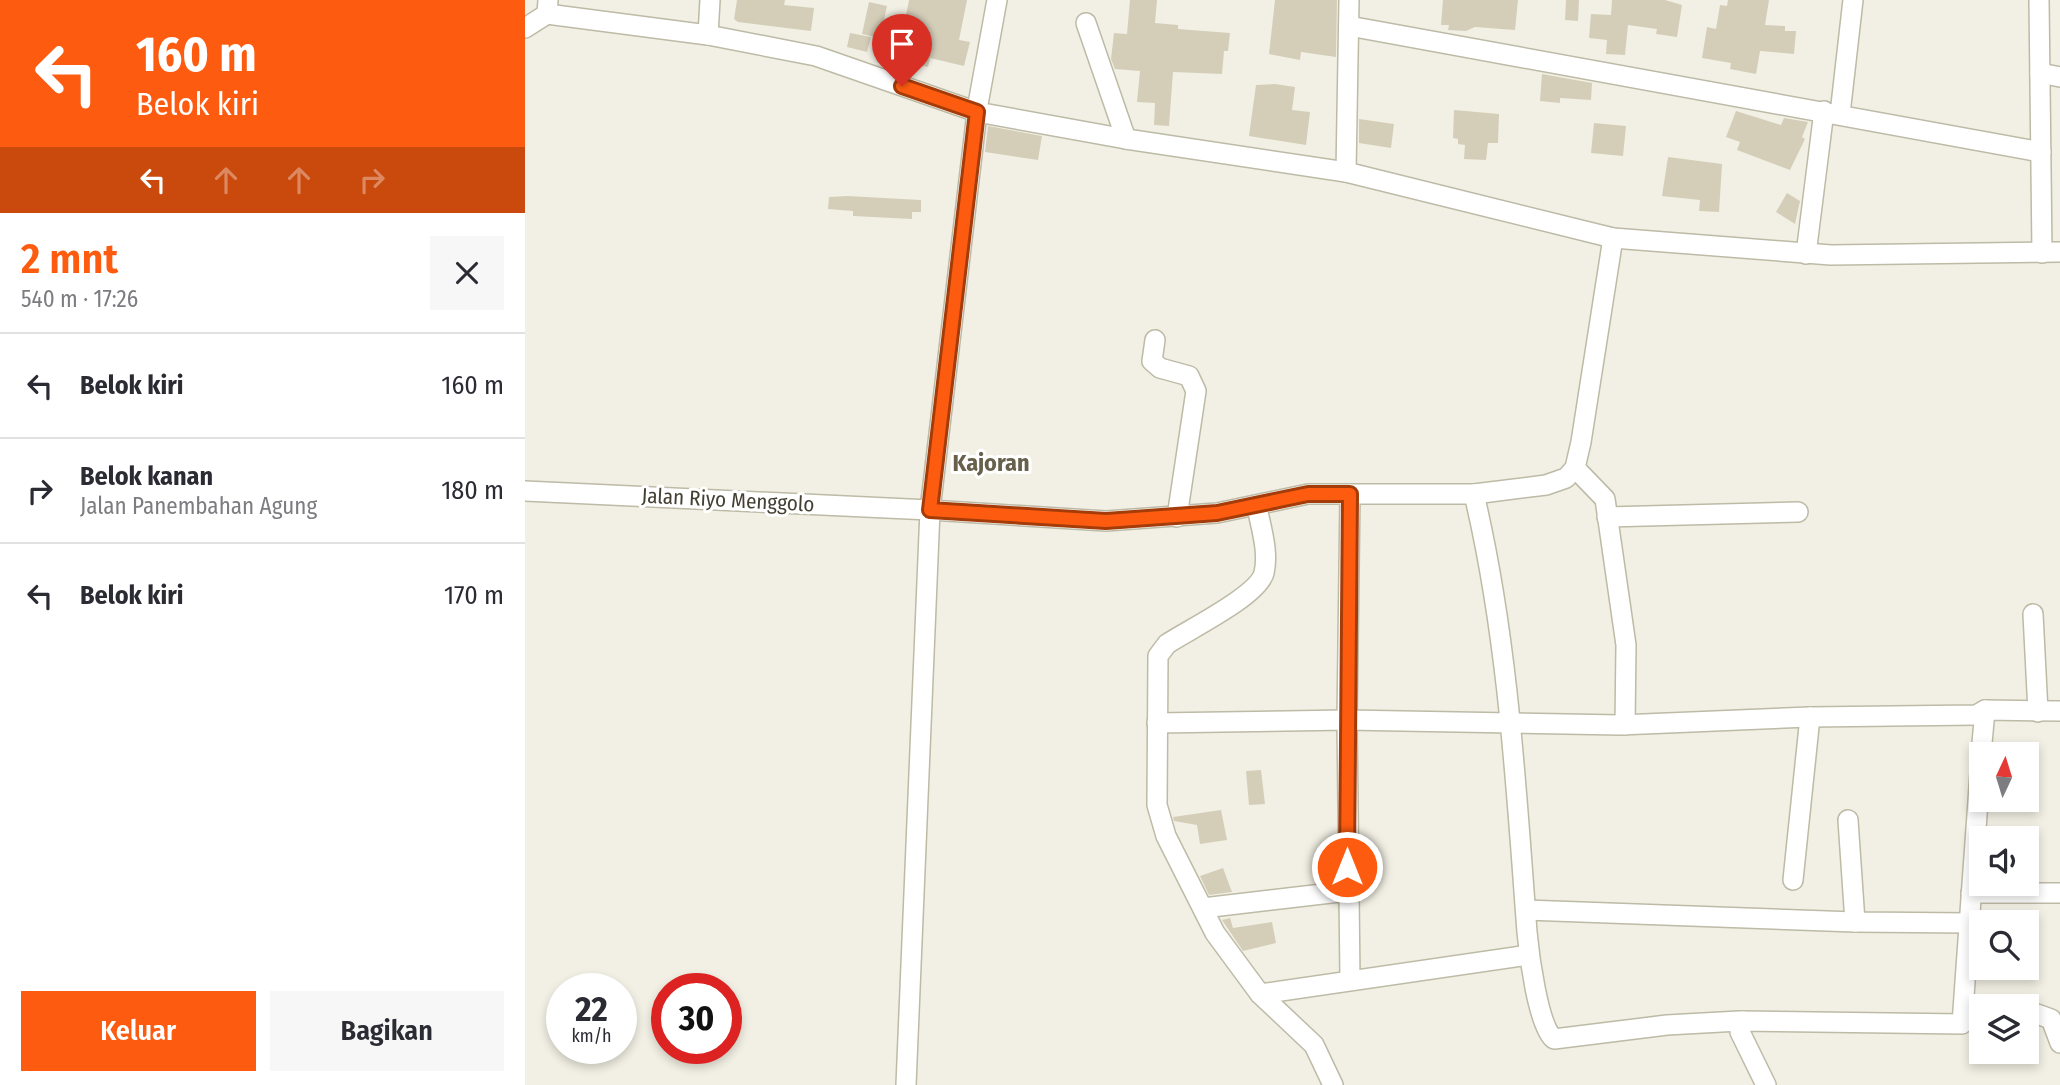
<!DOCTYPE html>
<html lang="id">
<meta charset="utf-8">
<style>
body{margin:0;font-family:"Fira Sans Condensed",sans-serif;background:#f7f7f7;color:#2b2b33;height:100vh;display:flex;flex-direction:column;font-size:26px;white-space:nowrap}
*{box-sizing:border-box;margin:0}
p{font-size:23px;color:#7c7c81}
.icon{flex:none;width:38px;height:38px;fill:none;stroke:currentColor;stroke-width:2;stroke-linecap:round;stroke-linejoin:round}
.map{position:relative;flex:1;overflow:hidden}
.panel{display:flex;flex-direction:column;background:#fff;width:525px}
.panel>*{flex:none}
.top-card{background:#fd5c10;color:#fff;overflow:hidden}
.needle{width:46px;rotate:4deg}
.buttons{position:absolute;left:1444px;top:742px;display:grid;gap:14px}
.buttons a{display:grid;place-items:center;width:70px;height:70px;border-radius:0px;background:#fff;box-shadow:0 4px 10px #0003;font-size:35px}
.speed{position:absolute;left:21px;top:973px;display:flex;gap:14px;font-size:35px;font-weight:700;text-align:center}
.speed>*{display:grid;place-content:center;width:91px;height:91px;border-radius:50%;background:#fff;box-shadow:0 4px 10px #0003;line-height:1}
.speed small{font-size:18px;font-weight:400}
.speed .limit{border:10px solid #d22;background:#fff;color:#111}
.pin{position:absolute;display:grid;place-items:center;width:60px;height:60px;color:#fff;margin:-72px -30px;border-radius:50% 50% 50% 0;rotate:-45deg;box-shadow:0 0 7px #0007}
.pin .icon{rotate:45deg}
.me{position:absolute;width:77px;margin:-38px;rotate:0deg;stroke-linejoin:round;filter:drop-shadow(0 0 5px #0008)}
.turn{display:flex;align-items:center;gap:24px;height:147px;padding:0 21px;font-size:32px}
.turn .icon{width:91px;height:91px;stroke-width:2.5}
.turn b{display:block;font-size:49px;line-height:60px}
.lanes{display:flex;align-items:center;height:66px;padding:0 21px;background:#0003;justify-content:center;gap:35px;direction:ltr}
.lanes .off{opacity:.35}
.round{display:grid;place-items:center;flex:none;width:74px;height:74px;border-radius:0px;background:#f7f7f7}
.headline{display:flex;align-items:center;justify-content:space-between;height:119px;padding:0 21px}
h1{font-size:42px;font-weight:600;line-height:52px;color:#fd5c10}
.button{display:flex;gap:14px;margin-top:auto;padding:14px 21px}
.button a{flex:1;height:80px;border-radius:0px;background:#fd5c10;color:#fff;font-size:28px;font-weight:600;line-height:80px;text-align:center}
.button a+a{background:#f7f7f7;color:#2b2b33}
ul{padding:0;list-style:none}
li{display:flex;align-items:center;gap:21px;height:105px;padding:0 21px;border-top:2px solid #e1e1e2}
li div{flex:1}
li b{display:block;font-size:26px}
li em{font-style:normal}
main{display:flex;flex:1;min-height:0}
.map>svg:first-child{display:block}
.building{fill:#d4ceb9}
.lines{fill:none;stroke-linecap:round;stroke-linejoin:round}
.minor-casing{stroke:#bdbaa6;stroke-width:22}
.minor{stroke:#fff;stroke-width:19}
.route-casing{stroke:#a43c0a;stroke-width:18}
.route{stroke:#fd5c10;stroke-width:12}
.labels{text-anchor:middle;stroke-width:6;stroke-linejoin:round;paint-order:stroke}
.street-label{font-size:21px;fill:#444034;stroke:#fff}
.quarter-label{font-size:24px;font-weight:bold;fill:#67604b;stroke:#fff}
</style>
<main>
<section class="panel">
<div class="top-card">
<div class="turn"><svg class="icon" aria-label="left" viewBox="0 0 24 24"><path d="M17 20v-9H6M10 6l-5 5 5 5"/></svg><div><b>160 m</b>Belok kiri</div></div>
<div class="lanes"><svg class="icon" aria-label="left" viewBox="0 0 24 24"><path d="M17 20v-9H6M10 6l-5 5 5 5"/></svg><svg class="icon off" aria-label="ahead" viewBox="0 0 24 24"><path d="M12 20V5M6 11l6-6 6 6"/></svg><svg class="icon off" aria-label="ahead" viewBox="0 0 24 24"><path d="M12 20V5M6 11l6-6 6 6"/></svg><svg class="icon off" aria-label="right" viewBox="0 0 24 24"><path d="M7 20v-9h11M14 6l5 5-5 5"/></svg></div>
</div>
<div class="headline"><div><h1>2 mnt</h1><p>540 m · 17:26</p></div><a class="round"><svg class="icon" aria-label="close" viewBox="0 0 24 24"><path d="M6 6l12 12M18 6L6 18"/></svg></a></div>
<ul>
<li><svg class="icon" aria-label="left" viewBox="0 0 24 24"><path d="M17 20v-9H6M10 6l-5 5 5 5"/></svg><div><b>Belok kiri</b></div><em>160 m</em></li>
<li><svg class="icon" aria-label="right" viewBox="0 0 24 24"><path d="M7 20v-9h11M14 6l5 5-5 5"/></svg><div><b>Belok kanan</b><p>Jalan Panembahan Agung</p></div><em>180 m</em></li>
<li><svg class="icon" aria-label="left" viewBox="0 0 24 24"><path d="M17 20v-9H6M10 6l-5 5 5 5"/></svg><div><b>Belok kiri</b></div><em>170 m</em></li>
</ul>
<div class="button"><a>Keluar</a><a>Bagikan</a></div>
</section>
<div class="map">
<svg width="1535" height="1085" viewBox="0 0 1535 1085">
<rect width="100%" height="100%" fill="#f2f0e4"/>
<g class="building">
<polygon points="212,0 260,0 259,5 289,8 286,31 213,22 209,19"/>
<polygon points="384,0 442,0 434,40 445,42 439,66 405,58 403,67 391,64 396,41 385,39 388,22 380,21"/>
<polygon points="605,0 632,0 630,23 653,25 653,29 705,33 703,51 699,51 697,74 648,72 644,126 629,125 630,103 612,102 615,71 590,69 586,59 589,33 602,34"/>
<polygon points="750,0 812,0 811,57 776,52 775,60 744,54"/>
<polygon points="918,0 993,0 990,30 950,27 941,31 923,30 924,25 916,25"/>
<polygon points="1041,0 1054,0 1053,21 1040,20"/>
<polygon points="1087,0 1140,0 1157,5 1152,37 1131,34 1132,29 1103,25 1100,55 1081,54 1082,40 1064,38 1066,14 1086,15"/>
<polygon points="1203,0 1244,0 1240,25 1260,26 1260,31 1271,31 1269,54 1235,51 1231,74 1205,69 1206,63 1177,58 1182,27 1191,29 1195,5 1202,6"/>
<polygon points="344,2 362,6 355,38 337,34"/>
<polygon points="325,33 346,37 342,52 322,47"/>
<polygon points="1017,74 1067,83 1066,100 1035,98 1035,103 1015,101"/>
<polygon points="750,84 770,87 767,110 785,112 781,145 724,136 731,85"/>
<polygon points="929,110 974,114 973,143 963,143 961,160 939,159 940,145 933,144 933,139 928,138"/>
<polygon points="1211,111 1256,125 1259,118 1283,122 1277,137 1280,139 1265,170 1212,150 1215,142 1201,137"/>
<polygon points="834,119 869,124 866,148 834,143"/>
<polygon points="1069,123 1101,126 1098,156 1066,153"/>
<polygon points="463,126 517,136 513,160 460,152"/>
<polygon points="1143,157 1197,164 1194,212 1174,211 1175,200 1137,196"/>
<polygon points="1262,193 1275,201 1270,224 1251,212"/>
<polygon points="322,196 396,200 396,212 387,212 387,219 328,216 328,211 303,209 304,197"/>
<polygon points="736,770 740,804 724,805 721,771"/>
<polygon points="696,810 702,840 675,844 672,825 649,821 648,817"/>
<polygon points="698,868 707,892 684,895 675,876"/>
<polygon points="705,918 708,928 747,922 751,943 718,951 697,920"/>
</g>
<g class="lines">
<g class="minor-casing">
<g id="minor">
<polyline points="23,0 22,14 183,35 291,56 452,112 601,139 821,172 1088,238 1306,255 1535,252"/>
<polyline points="1514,0 1517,253"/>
<polyline points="561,23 601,139"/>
<polyline points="824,26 1516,152"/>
<polyline points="0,28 22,14"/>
<polyline points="183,35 185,0"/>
<polyline points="1515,73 1535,77"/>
<polyline points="1315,114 1328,0"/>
<polyline points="821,172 824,0"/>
<polyline points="1281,254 1299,111"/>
<polyline points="630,340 627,361 635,368 664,376 671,391 652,517"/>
<polyline points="1050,468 1080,499 1101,645 1100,725"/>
<polyline points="0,491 405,510 453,104 472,0"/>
<polyline points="825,494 822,720 825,979"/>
<path d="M949,494C983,638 991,785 1002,932C1004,954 1013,1026 1029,1039L1142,1025L1214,1021L1437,1024L1456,759"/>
<path d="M732,507C736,528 744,552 739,573C733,596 663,630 642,644L633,656L632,805L641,836L690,933L735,994L789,1045L808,1085"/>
<polyline points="1082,517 1273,512"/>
<polyline points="1508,614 1513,712"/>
<polyline points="632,723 822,720 1095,725 1285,717 1451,715 1460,710 1535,711"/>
<polyline points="1456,754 1460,710"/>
<polyline points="1323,820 1330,922"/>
<polyline points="1268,880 1285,717"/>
<polyline points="1446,893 1535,893"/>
<polyline points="678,908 823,891"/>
<polyline points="1001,910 1330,922 1444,923"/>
<polyline points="735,994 1004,955"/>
<polyline points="1502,1016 1512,1014 1526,1019 1535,1043"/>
<polyline points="1218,1021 1215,1032 1241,1085"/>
<polyline points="381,1085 405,510 581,521 692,513 783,494 949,494 1021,485 1041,478 1050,468 1056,442 1088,238"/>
</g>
</g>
<use href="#minor" class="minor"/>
</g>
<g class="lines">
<g class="route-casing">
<polyline id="route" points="377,86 452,112 405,510 581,521 692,513 783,494 825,494 822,867"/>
</g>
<use href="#route" class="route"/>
</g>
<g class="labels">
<g class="street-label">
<text transform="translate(203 500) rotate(3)" y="7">Jalan Riyo Menggolo</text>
</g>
<g class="quarter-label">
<text x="466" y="471">Kajoran</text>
</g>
</g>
</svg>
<div class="buttons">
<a><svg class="needle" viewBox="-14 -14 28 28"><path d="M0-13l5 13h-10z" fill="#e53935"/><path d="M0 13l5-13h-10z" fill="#7c7c81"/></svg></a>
<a><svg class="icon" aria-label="sound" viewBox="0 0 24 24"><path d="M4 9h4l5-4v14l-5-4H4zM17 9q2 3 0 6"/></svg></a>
<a><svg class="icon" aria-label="search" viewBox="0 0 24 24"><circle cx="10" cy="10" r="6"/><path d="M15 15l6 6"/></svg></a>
<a><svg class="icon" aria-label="layers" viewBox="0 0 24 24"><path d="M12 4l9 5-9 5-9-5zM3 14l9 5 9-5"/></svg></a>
</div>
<div class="speed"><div>22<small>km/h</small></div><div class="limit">30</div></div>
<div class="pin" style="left:377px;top:86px;background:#d93025"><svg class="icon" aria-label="arrive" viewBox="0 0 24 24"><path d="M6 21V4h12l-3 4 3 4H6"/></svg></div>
<svg class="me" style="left:822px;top:867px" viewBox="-20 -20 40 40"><circle r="17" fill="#fd5c10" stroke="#fff" stroke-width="3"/><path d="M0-11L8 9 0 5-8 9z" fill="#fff"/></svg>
</div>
</main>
